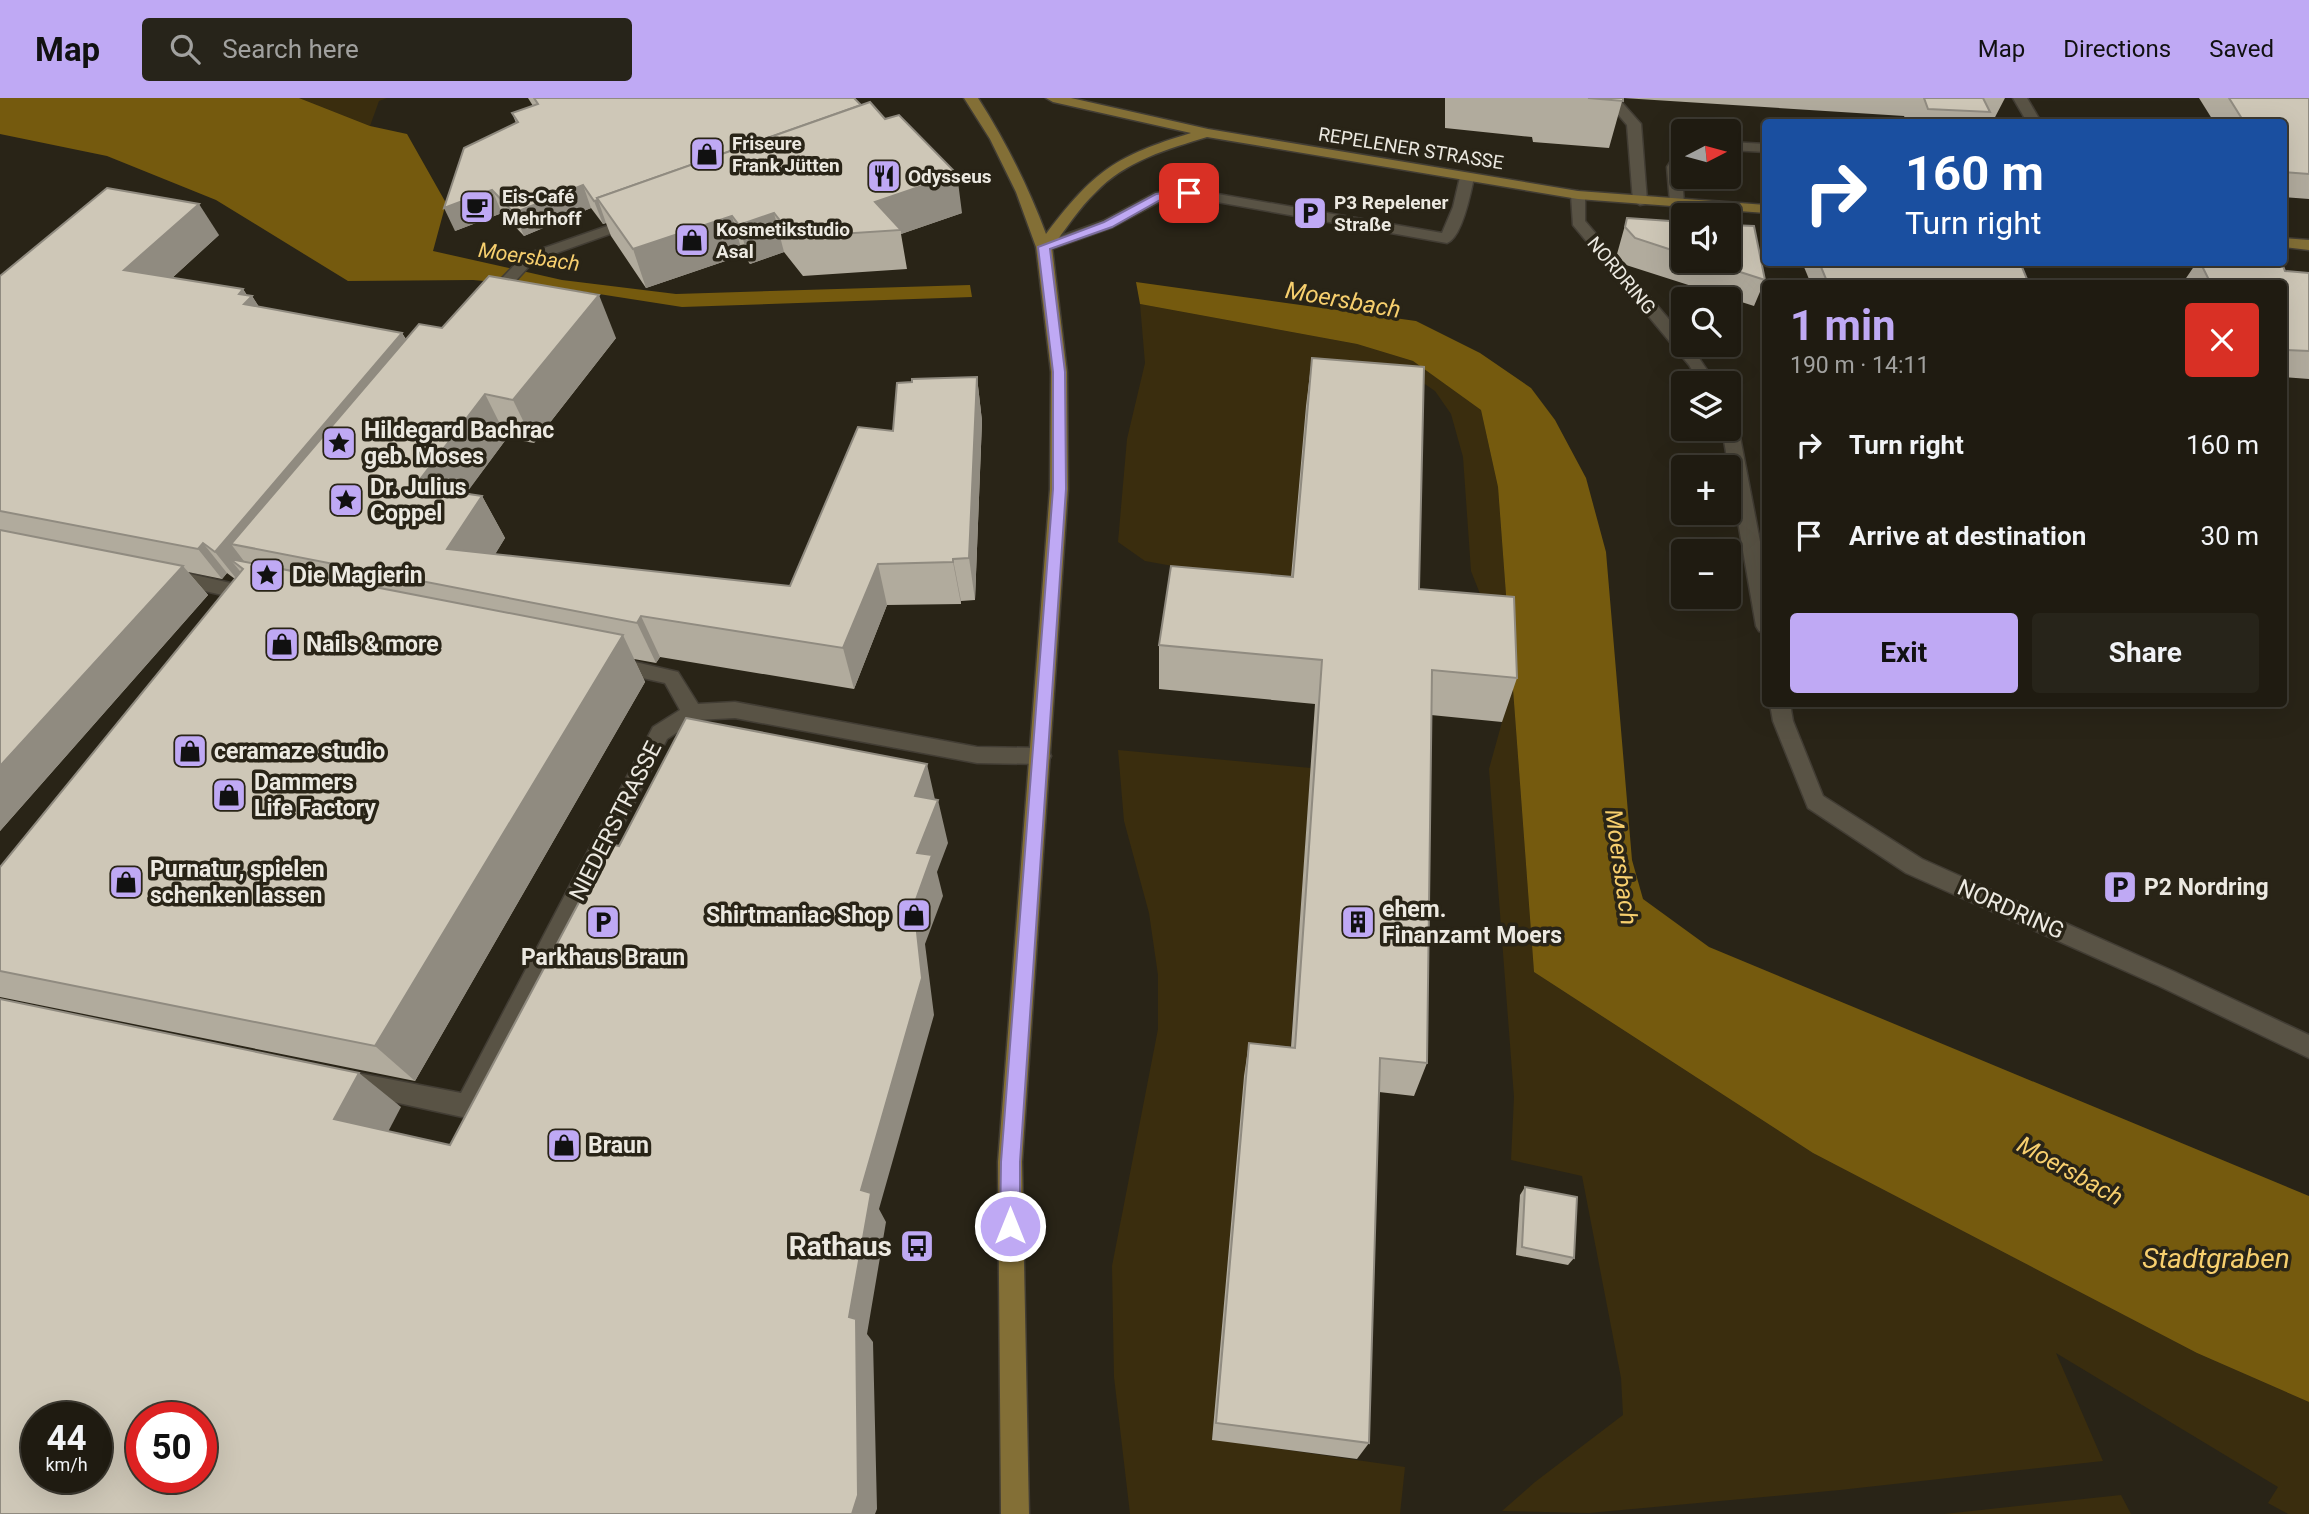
<!DOCTYPE html>
<meta charset="utf-8">
<style>
body{margin:0;font-family:Roboto,sans-serif;background:#27241a;color:#f1f3f6;height:100vh;display:flex;flex-direction:column;font-size:26px;white-space:nowrap}
*{box-sizing:border-box;margin:0}
p{font-size:23px;color:#a1a19f}
.icon{flex:none;width:38px;height:38px;fill:none;stroke:currentColor;stroke-width:2;stroke-linecap:round;stroke-linejoin:round}
.map{position:relative;flex:1;overflow:hidden}
.details{position:absolute;left:1762px;top:182px;width:525px;height:427px;display:flex;flex-direction:column;background:#1f1b11;border-radius:7px;box-shadow:0 7px 28px #0002,0 0 0 2px #3c3931}
.details>*{flex:none}
.top-card{position:absolute;left:1762px;top:21px;width:525px;height:147px;border-radius:7px;box-shadow:0 7px 28px #0002,0 0 0 2px #3c3931;background:#1a4fa0;color:#fff;overflow:hidden}
.needle{width:46px;rotate:84deg}
.fabs{position:absolute;left:1671px;top:21px;display:grid;gap:14px}
.fabs a{display:grid;place-items:center;width:70px;height:70px;border-radius:7px;background:#1f1b11;box-shadow:0 7px 28px #0002,0 0 0 2px #3c3931;font-size:35px}
.speed{position:absolute;left:21px;top:1304px;display:flex;gap:14px;font-size:35px;font-weight:700;text-align:center}
.speed>*{display:grid;place-content:center;width:91px;height:91px;border-radius:50%;background:#1f1b11;box-shadow:0 7px 28px #0002,0 0 0 2px #3c3931;line-height:1}
.speed small{font-size:18px;font-weight:400}
.speed .limit{border:10px solid #d22;background:#fff;color:#111}
.pin{position:absolute;display:grid;place-items:center;width:60px;height:60px;color:#fff;margin:-30px;border-radius:14px;box-shadow:0 4px 10px #0006}
.me{position:absolute;width:77px;margin:-38px;rotate:0deg;stroke-linejoin:round;filter:drop-shadow(0 0 5px #0008)}
.turn{display:flex;align-items:center;gap:24px;height:147px;padding:0 28px;font-size:32px}
.turn .icon{width:91px;height:91px;stroke-width:2.5}
.turn b{display:block;font-size:49px;line-height:60px}
.round{display:grid;place-items:center;flex:none;width:74px;height:74px;border-radius:7px;background:#27241a}
.summary{display:flex;align-items:center;justify-content:space-between;height:119px;padding:0 28px}
h1{font-size:42px;font-weight:700;line-height:52px;color:#bfa9f4}
.primary-button{display:flex;gap:14px;margin-top:auto;padding:14px 28px}
.primary-button a{flex:1;height:80px;border-radius:7px;background:#bfa9f4;color:#111;font-size:28px;font-weight:700;line-height:80px;text-align:center}
.primary-button a+a{background:#27241a;color:#f1f3f6}
ul{padding:0;list-style:none}
li{display:flex;align-items:center;gap:21px;height:91px;padding:0 28px}
li div{flex:1}
li b{display:block;font-size:26px}
li em{font-style:normal}
header{display:flex;align-items:center;gap:42px;box-sizing:border-box;height:98px;padding:0 35px;background:#bfa9f4;color:#111}
header strong{font-size:33px}
nav{display:flex;gap:38px;margin-inline-start:auto;font-size:24px}
.search{width:490px;height:63px;background:#27241a;display:flex;align-items:center;gap:18px;box-sizing:border-box;padding:0 24px;border-radius:7px;color:#a1a19f;font-size:26px}
.map>svg:first-child{display:block}
.green{fill:#3a2d0e}
.water{fill:#755a0e}
.lines{fill:none;stroke-linecap:round;stroke-linejoin:round}
.lane-casing{stroke:#423d34;stroke-width:3}
.street-casing{stroke:#423d34;stroke-width:3}
.secondary-casing{stroke:#423d34;stroke-width:3}
.lane{fill:#595345;fill-rule:evenodd}
.street{fill:#595345;fill-rule:evenodd}
.secondary{fill:#836f36;fill-rule:evenodd}
.wall{fill:#b1ab9d}
.shaded-wall{fill:#908b80}
.building{fill:#cec7b7;stroke:#908b80;stroke-width:2;fill-rule:evenodd}
.route{fill:#bfa9f4;stroke:#7c6e9f;stroke-width:2}
.labels{text-anchor:middle;stroke-width:7;stroke-linejoin:round;paint-order:stroke}
.far-poi-label{font-size:19px;font-weight:bold;fill:#ece9e1;stroke:#292417;text-anchor:start}
.far-street-label{font-size:19px;fill:#ece9e1;stroke:#292417}
.far-water-label{font-size:21px;font-style:italic;fill:#f7cf6e;stroke:#292417}
.poi-label{font-size:23px;font-weight:bold;fill:#ece9e1;stroke:#292417;text-anchor:start}
.street-label{font-size:23px;fill:#ece9e1;stroke:#292417}
.water-label{font-size:24px;font-style:italic;fill:#f7cf6e;stroke:#292417}
.near-poi-label{font-size:28px;font-weight:bold;fill:#ece9e1;stroke:#292417;text-anchor:end}
.near-water-label{font-size:28px;font-style:italic;fill:#f7cf6e;stroke:#292417}
</style>
<header>
<strong>Map</strong>
<div class="search"><svg class="icon" aria-label="search" viewBox="0 0 24 24"><circle cx="10" cy="10" r="6"/><path d="M15 15l6 6"/></svg>Search here</div>
<nav><a>Map</a><a>Directions</a><a>Saved</a></nav>
</header>
<div class="map">
<svg width="2309" height="1416" viewBox="0 0 2309 1416">
<rect width="100%" height="100%" fill="#292417"/>
<g class="green">
<polygon points="299,0 387,0 379,3 370,28"/>
<polygon points="1140,206 1357,246 1413,263 1481,312 1498,389 1534,874 1813,1055 2197,1255 2309,1304 2309,1416 2288,1416 2268,1405 2278,1389 2056,1255 2103,1363 1840,1392 1589,1415 1502,1413 1535,1384 1623,1317 1621,1280 1582,1078 1511,1062 1514,999 1489,671 1502,624 1499,544 1471,473 1463,359 1451,316 1435,293 1407,274 1315,280 1306,308 1291,480 1189,471 1145,463 1118,444 1127,341 1145,265"/>
<polygon points="1118,652 1311,670 1288,983 1244,979 1212,1341 1405,1369 1400,1416 1130,1416 1114,1279 1112,1168 1158,931 1158,877 1149,815 1124,723"/>
<polygon points="2121,1397 2131,1416 1944,1416"/>
</g>
<g class="water">
<polygon points="0,0 299,0 370,28 407,36 446,105 433,153 562,182 676,196 970,187 972,199 682,209 554,189 473,182 348,183 216,102 107,58 0,36"/>
<polygon points="1136,184 1416,223 1480,255 1531,290 1555,322 1586,380 1606,454 1632,762 1643,801 1709,849 2309,1098 2309,1304 2197,1255 1813,1055 1534,874 1498,389 1481,312 1413,263 1357,246 1140,206"/>
</g>
<g class="lines">
<g class="lane-casing">
<g id="lane">
<polygon points="1604,0 1618,0 1641,26 1647,103 1645,106 1640,107 1633,103 1627,27"/>
<polygon points="2013,0 2027,0 2041,24 2027,24"/>
<polygon points="1729,44 1766,46 1766,54 1729,52"/>
<polygon points="1684,49 1681,69 1684,105 1677,109 1670,105 1667,69 1679,50"/>
<path d="M1467,75L1474,79C1471,94 1462,140 1447,145L1189,99L1163,102L1113,129L1049,152H1039L1036,149L1039,146L1103,123L1155,95L1189,91L1442,135L1453,109L1460,79Z"/>
</g>
</g>
<g class="street-casing">
<g id="street">
<polygon points="1578,93 1585,97 1585,123 1684,239 1684,247 1690,247 1716,285 1700,285 1689,267 1573,127 1571,97"/>
<polygon points="633,119 638,120 640,123 638,126 534,163 496,204 484,204 482,201 524,157"/>
<polygon points="1729,317 1737,323 1766,475 1766,535 1759,533 1756,528 1722,331 1729,331"/>
<polygon points="168,471 253,490 260,492 262,497 260,502 253,504 161,483 159,478 161,473"/>
<polygon points="614,559 678,574 698,606 735,604 977,649 1041,650 1048,652 1051,658 1048,664 1041,666 977,665 735,620 696,622 667,641 476,1016 467,1020 344,993 340,985 344,977 352,974 461,995 653,629 680,612 665,585 607,572 604,567 607,562"/>
<polygon points="1770,606 1790,606 1793,623 1823,698 1922,761 2175,874 2309,937 2309,960 2159,888 1906,775 1808,710 1773,623"/>
</g>
</g>
<g class="secondary-casing">
<g id="secondary">
<path d="M964,0H978C1006,44 1028,88 1046,136C1094,73 1115,58 1191,35L1053,4L1046,0H1071L1208,31L1578,93L1766,107V115L1578,101L1207,39C1168,51 1125,63 1096,94C1079,110 1066,131 1052,149L1067,274L1068,391L1022,1064L1029,1416H1001L998,1064L1050,391L1051,274L1036,149L1016,94L990,41Z"/>
<polygon points="2284,140 2309,142 2309,152 2284,149"/>
</g>
</g>
<use href="#lane" class="lane"/>
<use href="#street" class="street"/>
<use href="#secondary" class="secondary"/>
</g>
<g class="wall">
<polygon points="528,0 854,0 962,115 901,136 907,171 803,178 784,154 750,166 743,157 646,190 611,138 606,125 603,126 591,110 524,138 502,115 455,133 516,25 512,15 533,8"/>
<polygon points="1445,0 2005,0 1993,23 1985,23 1984,24 1907,24 1904,18 1623,0 1609,50 1533,44 1532,39 1445,30"/>
<polygon points="2199,0 2309,0 2309,101 2284,99 2284,24 2214,24"/>
<polygon points="1627,120 1684,124 1684,163 1729,163 1765,182 1754,208 1626,167 1617,156"/>
<polygon points="219,137 172,180 243,191 247,197 252,198 259,209 402,235 406,241 442,230 616,240 534,345 507,340 466,395 482,398 505,440 495,456 790,488 893,333 977,279 982,323 975,502 961,503 961,506 887,507 854,591 660,559 656,565 634,561 645,584 415,983 0,899 0,769 235,481 227,475 222,481 188,474 208,497 0,733 0,178"/>
<polygon points="1806,164 2020,164 2029,186 1811,186 1804,169"/>
<polygon points="2197,164 2229,164 2285,173 2309,175 2309,281 2284,279 2284,186 2182,186"/>
<polygon points="1312,260 1419,491 1517,580 1502,624 1431,617 1427,965 1414,998 1379,994 1369,1345 1357,1361 1212,1342 1244,978 1249,945 1291,949 1315,606 1159,591 1159,547 1291,479 1306,308"/>
<polygon points="1525,1089 1574,1160 1568,1167 1516,1157 1520,1097"/>
</g>
<g class="shaded-wall">
<polygon points="957,76 962,115 901,136 901,132 875,104"/>
<polygon points="583,87 591,110 524,138 514,115"/>
<polygon points="492,92 502,115 455,133 444,110"/>
<polygon points="598,102 606,125 603,126 594,103"/>
<polygon points="199,106 219,137 146,204 124,172"/>
<polygon points="774,115 784,154 750,166 739,127"/>
<polygon points="732,118 743,157 646,190 633,151"/>
<polygon points="243,191 249,201 252,198 272,229 264,237 239,196"/>
<polygon points="599,197 616,240 534,345 513,302"/>
<polygon points="402,235 419,266 231,446 250,471 230,461 244,478 239,484 215,454"/>
<polygon points="977,279 982,323 975,502 969,460"/>
<polygon points="485,296 507,340 440,431 415,388"/>
<polygon points="482,398 505,440 473,493 447,451"/>
<polygon points="203,445 227,475 222,481 198,451"/>
<polygon points="953,461 961,503 961,506 953,464"/>
<polygon points="878,466 887,507 854,591 843,550"/>
<polygon points="183,468 208,497 0,733 0,668"/>
<polygon points="641,518 660,559 656,565 637,525"/>
<polygon points="623,537 645,584 415,983 375,948"/>
<polygon points="927,666 936,706 938,702 948,745 937,774 943,798 925,846 934,917 879,1111 886,1124 867,1236 873,1244 877,1411 875,1416 852,1416 849,1219 861,1092 914,807 917,755 915,698"/>
<polygon points="359,975 401,1009 378,1053 334,1021"/>
</g>
<g class="building">
<polygon points="534,0 854,0 861,7 597,100 598,102 594,103 583,87 514,115 492,92 444,110 464,50 518,24 512,15 538,6"/>
<polygon points="1588,0 1623,0 1623,3"/>
<polygon points="1924,0 1983,0 1990,14 1928,11"/>
<polygon points="2229,0 2309,0 2309,76 2284,74 2284,24 2244,24"/>
<polygon points="870,4 885,21 899,17 957,76 875,104 901,132 793,139 774,115 739,127 732,118 633,151 597,100"/>
<polygon points="107,90 199,106 124,172 243,191 239,196 252,198 244,206 402,235 215,454 203,445 198,451 0,413 0,178"/>
<polygon points="1627,120 1684,124 1684,156 1635,140 1625,129"/>
<polygon points="1729,127 1754,128 1765,182 1706,163 1729,163"/>
<polygon points="1819,164 2020,164 2029,186 1828,186"/>
<polygon points="2200,164 2229,164 2283,168 2285,173 2309,175 2309,253 2284,252 2284,186 2211,186"/>
<polygon points="489,178 599,197 513,302 485,296 415,388 482,398 447,451 790,488 858,329 893,333 897,285 912,284 912,281 977,279 969,460 953,461 953,464 878,466 843,550 641,518 637,525 231,446 419,226 442,230"/>
<polygon points="2046,182 2095,186 2047,186"/>
<polygon points="1312,260 1424,269 1419,491 1514,499 1517,580 1432,572 1427,965 1380,960 1369,1345 1216,1325 1249,945 1295,950 1322,562 1159,547 1171,468 1293,479"/>
<polygon points="0,432 183,468 0,668"/>
<polygon points="230,461 623,537 375,948 0,873 0,769 243,471"/>
<path d="M686,620L927,666L915,698L938,702L917,755L932,757L914,807L922,880L861,1092L871,1095L849,1219L856,1221L858,1397L852,1416H0V901L359,975L334,1021L450,1047L610,746L619,748ZM37,1320H96V1379H37ZM142,1320H201V1379H142Z"/>
<polygon points="1525,1089 1577,1099 1574,1160 1522,1149"/>
</g>
<polygon class="route" points="1189,92 1195,95 1193,97 1162,101 1112,129 1050,151 1065,274 1066,391 1020,1064 1020,1128 1017,1134 1010,1137 1003,1134 1000,1128 1001,1064 1053,391 1053,274 1038,149 1104,124 1156,96"/>
<defs>
<g id="shop-square" transform="scale(1.75)"><rect x="-9" y="-9" width="18" height="18" rx="4" fill="#bfa9f4" stroke="#292417"/><path d="M-5-2.5h2.3a2.7 3.5 0 0 1 5.4 0H5L5.5 6h-11ZM-1.5-2.5h3a1.5 2.3 0 0 0-3 0Z" fill="#111"/></g>
<g id="restaurant-square" transform="scale(1.75)"><rect x="-9" y="-9" width="18" height="18" rx="4" fill="#bfa9f4" stroke="#292417"/><path d="M-5-6h1v4h1v-4h1v4h1v-4h1v5L-1.5 .5V6h-2V.5L-5-1ZM5-6V6H3V1.5H1.5Q1.5-4 5-6Z" fill="#111"/></g>
<g id="cafe-square" transform="scale(1.75)"><rect x="-9" y="-9" width="18" height="18" rx="4" fill="#bfa9f4" stroke="#292417"/><path d="M-5.5-4.5H6V0H3Q3 3.5 0 3.5H-2.5Q-5.5 3.5-5.5 0ZM3-3.2v2h1.7v-2ZM-6 4.5H4V6H-6Z" fill="#111"/></g>
<g id="parking-square" transform="scale(1.75)"><rect x="-9" y="-9" width="18" height="18" rx="4" fill="#bfa9f4" stroke="#292417"/><path d="M-3.5-5.5H1a3.5 3.5 0 0 1 0 7H-1V5.5H-3.5ZM-1-3.4V-.6H.8a1.4 1.4 0 0 0 0-2.8Z" fill="#111"/></g>
<g id="sight-square" transform="scale(1.75)"><rect x="-9" y="-9" width="18" height="18" rx="4" fill="#bfa9f4" stroke="#292417"/><path d="M0-6L1.8-2.2L6-1.7L2.9 1.2L3.7 5.4L0 3.3L-3.7 5.4L-2.9 1.2L-6-1.7L-1.8-2.2Z" fill="#111"/></g>
<g id="building-square" transform="scale(1.75)"><rect x="-9" y="-9" width="18" height="18" rx="4" fill="#bfa9f4" stroke="#292417"/><path d="M-4-6H4V6H1V3H-1V6H-4ZM-2.5-4.3h1.7v1.8h-1.7ZM.8-4.3h1.7v1.8H.8ZM-2.5-1h1.7V.8h-1.7ZM.8-1h1.7V.8H.8Z" fill="#111"/></g>
<g id="bus-square" transform="scale(1.75)"><rect x="-9" y="-9" width="18" height="18" rx="4" fill="#bfa9f4" stroke="#292417"/><path d="M-5-6H5V4H4V6H2V4H-2V6H-4V4H-5ZM-3.5-4V0h7V-4ZM-3.5 1.2v1.5H-2V1.2ZM2 1.2v1.5H3.5V1.2Z" fill="#111"/></g>
</defs>
<g fill-rule="evenodd">
<use href="#shop-square" x="707" y="56"/>
<use href="#restaurant-square" x="884" y="78"/>
<use href="#cafe-square" x="477" y="109"/>
<use href="#parking-square" x="1310" y="115"/>
<use href="#shop-square" x="692" y="142"/>
<use href="#sight-square" x="339" y="345"/>
<use href="#sight-square" x="346" y="402"/>
<use href="#sight-square" x="267" y="477"/>
<use href="#shop-square" x="282" y="546"/>
<use href="#shop-square" x="190" y="653"/>
<use href="#shop-square" x="229" y="697"/>
<use href="#shop-square" x="126" y="784"/>
<use href="#parking-square" x="2120" y="789"/>
<use href="#shop-square" x="914" y="817"/>
<use href="#parking-square" x="603" y="824"/>
<use href="#building-square" x="1358" y="824"/>
<use href="#shop-square" x="564" y="1047"/>
<use href="#bus-square" x="917" y="1148"/>
</g>
<g class="labels">
<g class="far-poi-label">
<text x="732" y="52">Friseure<tspan x="732" dy="22">Frank Jütten</tspan></text>
<text x="908" y="85">Odysseus</text>
<text x="502" y="105">Eis-Café<tspan x="502" dy="22">Mehrhoff</tspan></text>
<text x="1334" y="111">P3 Repelener<tspan x="1334" dy="22">Straße</tspan></text>
<text x="716" y="138">Kosmetikstudio<tspan x="716" dy="22">Asal</tspan></text>
</g>
<g class="far-street-label">
<text transform="translate(1411 50) rotate(9)" y="7">REPELENER STRASSE</text>
<text transform="translate(1622 177) rotate(50)" y="7">NORDRING</text>
</g>
<g class="far-water-label">
<text transform="translate(529 159) rotate(8)" y="7">Moersbach</text>
</g>
<g class="poi-label">
<text x="364" y="340">Hildegard Bachrac<tspan x="364" dy="26">geb. Moses</tspan></text>
<text x="370" y="397">Dr. Julius<tspan x="370" dy="26">Coppel</tspan></text>
<text x="292" y="485">Die Magierin</text>
<text x="306" y="554">Nails &amp; more</text>
<text x="214" y="661">ceramaze studio</text>
<text x="254" y="692">Dammers<tspan x="254" dy="26">Life Factory</tspan></text>
<text x="150" y="779">Purnatur, spielen<tspan x="150" dy="26">schenken lassen</tspan></text>
<text x="2144" y="797">P2 Nordring</text>
<text x="1382" y="819">ehem.<tspan x="1382" dy="26">Finanzamt Moers</tspan></text>
<text x="890" y="825" text-anchor="end">Shirtmaniac Shop</text>
<text x="603" y="867" text-anchor="middle">Parkhaus Braun</text>
<text x="588" y="1055">Braun</text>
</g>
<g class="street-label">
<text transform="translate(615 723) rotate(-63)" y="8">NIEDERSTRASSE</text>
<text transform="translate(2011 811) rotate(24)" y="8">NORDRING</text>
</g>
<g class="water-label">
<text transform="translate(1343 202) rotate(10)" y="8">Moersbach</text>
<text transform="translate(1621 769) rotate(82)" y="8">Moersbach</text>
<text transform="translate(2070 1073) rotate(29)" y="8">Moersbach</text>
</g>
<g class="near-poi-label">
<text x="892" y="1158">Rathaus</text>
</g>
<g class="near-water-label">
<text x="2216" y="1170">Stadtgraben</text>
</g>
</g>
</svg>
<div class="fabs">
<a><svg class="needle" viewBox="-14 -14 28 28"><path d="M0-13l5 13h-10z" fill="#e53935"/><path d="M0 13l5-13h-10z" fill="#a1a19f"/></svg></a>
<a><svg class="icon" aria-label="sound" viewBox="0 0 24 24"><path d="M4 9h4l5-4v14l-5-4H4zM17 9q2 3 0 6"/></svg></a>
<a><svg class="icon" aria-label="search" viewBox="0 0 24 24"><circle cx="10" cy="10" r="6"/><path d="M15 15l6 6"/></svg></a>
<a><svg class="icon" aria-label="layers" viewBox="0 0 24 24"><path d="M12 4l9 5-9 5-9-5zM3 14l9 5 9-5"/></svg></a>
<a>+</a>
<a>−</a>
</div>
<div class="speed"><div>44<small>km/h</small></div><div class="limit">50</div></div>
<div class="pin" style="left:1189px;top:95px;background:#d93025"><svg class="icon" aria-label="arrive" viewBox="0 0 24 24"><path d="M6 21V4h12l-3 4 3 4H6"/></svg></div>
<svg class="me" style="left:1010px;top:1128px" viewBox="-20 -20 40 40"><circle r="17" fill="#bfa9f4" stroke="#fff" stroke-width="3"/><path d="M0-11L8 9 0 5-8 9z" fill="#fff"/></svg>
<div class="top-card">
<div class="turn"><svg class="icon" aria-label="right" viewBox="0 0 24 24"><path d="M7 20v-9h11M14 6l5 5-5 5"/></svg><div><b>160 m</b>Turn right</div></div>
</div>
<section class="details">
<div class="summary"><div><h1>1 min</h1><p>190 m · 14:11</p></div><a class="round" style="background:#d93025;color:#fff"><svg class="icon" aria-label="close" viewBox="0 0 24 24"><path d="M6 6l12 12M18 6L6 18"/></svg></a></div>
<ul>
<li><svg class="icon" aria-label="right" viewBox="0 0 24 24"><path d="M7 20v-9h11M14 6l5 5-5 5"/></svg><div><b>Turn right</b></div><em>160 m</em></li>
<li><svg class="icon" aria-label="arrive" viewBox="0 0 24 24"><path d="M6 21V4h12l-3 4 3 4H6"/></svg><div><b>Arrive at destination</b></div><em>30 m</em></li>
</ul>
<div class="primary-button"><a>Exit</a><a>Share</a></div>
</section>
</div>
